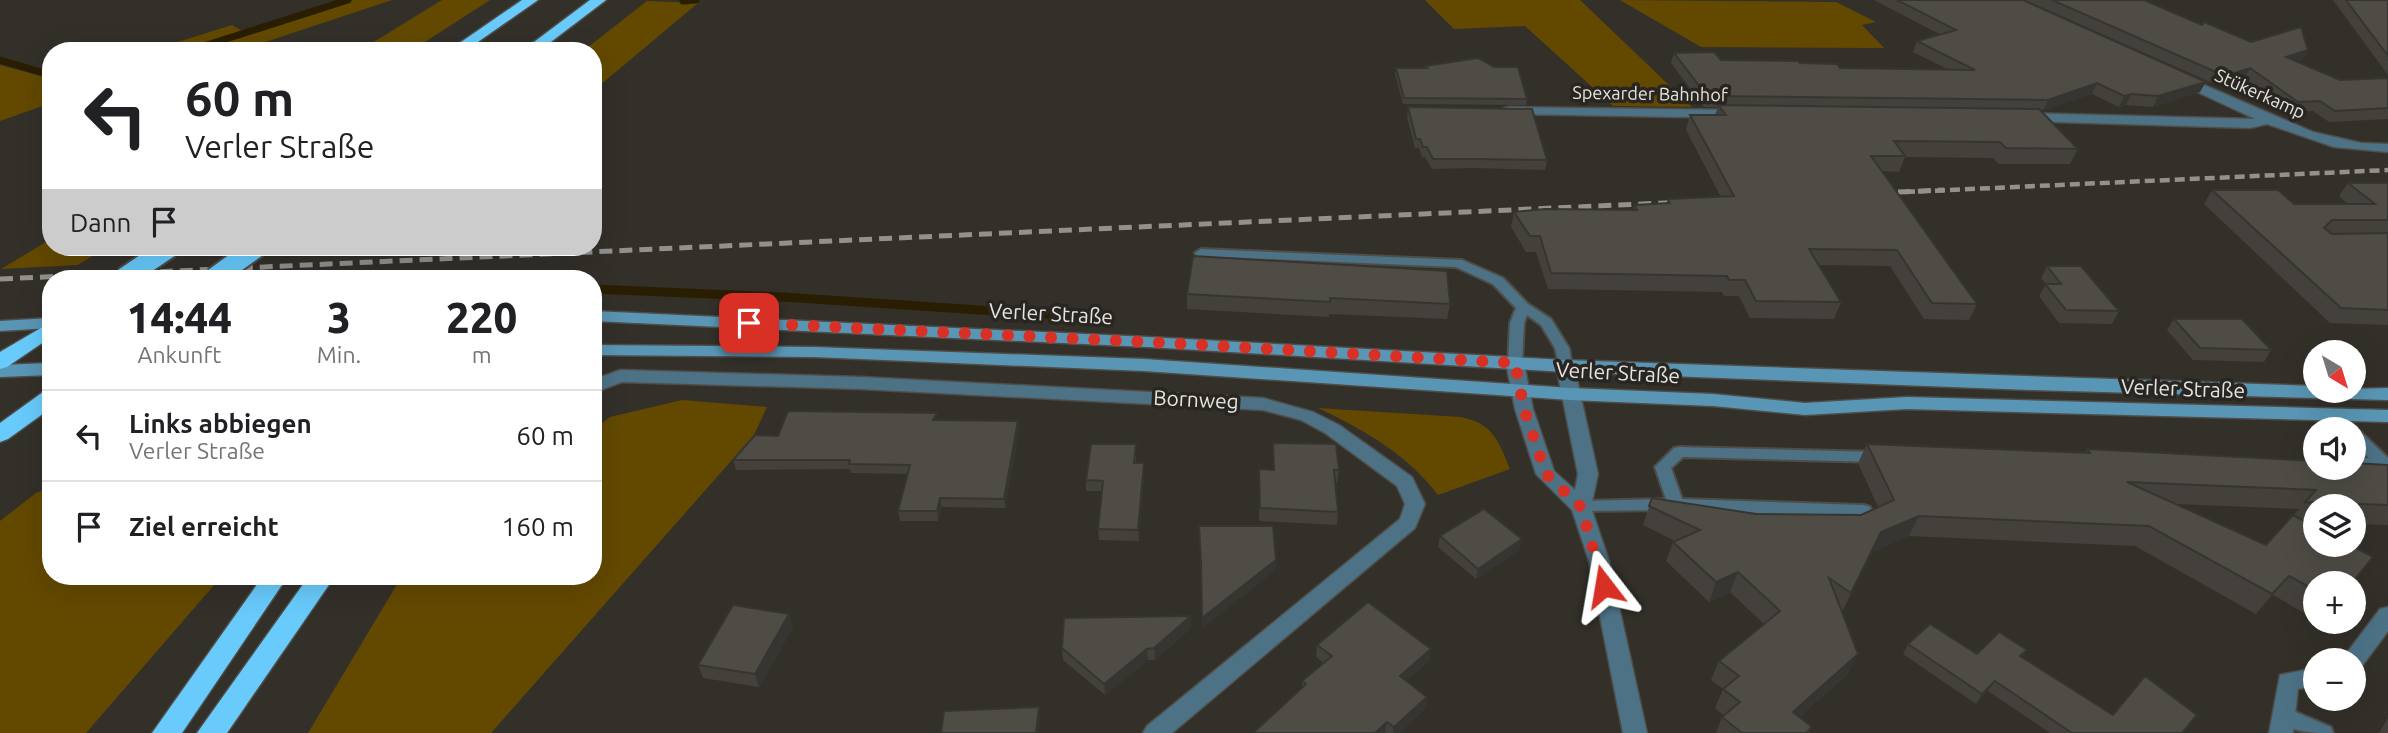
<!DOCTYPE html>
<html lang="de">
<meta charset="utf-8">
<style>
body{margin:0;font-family:Ubuntu,sans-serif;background:#f2f2f2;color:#202124;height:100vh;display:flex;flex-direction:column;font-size:26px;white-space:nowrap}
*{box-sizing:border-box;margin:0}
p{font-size:23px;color:#757577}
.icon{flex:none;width:38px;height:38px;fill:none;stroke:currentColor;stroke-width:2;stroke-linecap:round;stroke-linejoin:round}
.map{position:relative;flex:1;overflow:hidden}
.sheet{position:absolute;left:42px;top:270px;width:560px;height:315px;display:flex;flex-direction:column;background:#fff;border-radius:28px;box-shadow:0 7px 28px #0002}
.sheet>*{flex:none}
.hud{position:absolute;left:42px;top:42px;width:560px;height:214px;border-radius:28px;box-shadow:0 7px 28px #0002;background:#fff;color:#202124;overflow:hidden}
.needle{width:46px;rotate:142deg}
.fabs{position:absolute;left:2303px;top:340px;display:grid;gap:14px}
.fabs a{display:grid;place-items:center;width:63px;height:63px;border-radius:50%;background:#fff;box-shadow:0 7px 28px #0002;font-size:35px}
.pin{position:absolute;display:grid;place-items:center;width:60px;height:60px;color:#fff;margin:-30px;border-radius:14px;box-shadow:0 4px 10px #0006}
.me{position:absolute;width:77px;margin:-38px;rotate:346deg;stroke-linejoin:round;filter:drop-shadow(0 0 5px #0008)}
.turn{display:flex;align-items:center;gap:24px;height:147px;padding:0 28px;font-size:32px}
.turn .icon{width:91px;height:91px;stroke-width:2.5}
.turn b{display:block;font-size:49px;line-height:60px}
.then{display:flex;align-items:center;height:66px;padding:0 28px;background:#0003;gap:14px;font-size:26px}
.eta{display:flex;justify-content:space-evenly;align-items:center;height:119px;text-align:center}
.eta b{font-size:42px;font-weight:800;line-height:49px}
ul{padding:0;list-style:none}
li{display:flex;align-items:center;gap:21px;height:91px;padding:0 28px;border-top:2px solid #e0e0e0}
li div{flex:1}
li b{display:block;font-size:26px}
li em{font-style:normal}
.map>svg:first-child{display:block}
.green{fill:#634900}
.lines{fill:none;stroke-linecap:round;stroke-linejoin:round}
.stream-far1{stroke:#2a1e02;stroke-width:7}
.stream{stroke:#2a1e02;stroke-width:9}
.service-casing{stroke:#4f4d47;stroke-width:4}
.minor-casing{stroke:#4f4d47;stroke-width:3}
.secondary-casing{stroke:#4f4d47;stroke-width:3}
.motorway-casing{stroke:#4f4d47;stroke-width:3}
.service{fill:#4d7286;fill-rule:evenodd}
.minor{fill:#4d7286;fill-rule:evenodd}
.secondary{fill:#5996b5;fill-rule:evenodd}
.motorway{fill:#68cbfc;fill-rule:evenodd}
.rail-far1{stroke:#94918d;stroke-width:4.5;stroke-dasharray:10 5;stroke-linecap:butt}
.rail{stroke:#94918d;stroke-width:5;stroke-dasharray:13 7;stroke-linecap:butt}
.motorway-bridge-casing{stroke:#4f4d47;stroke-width:24;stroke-linecap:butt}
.motorway-bridge{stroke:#68cbfc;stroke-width:20}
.wall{fill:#44413c;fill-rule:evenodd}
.shaded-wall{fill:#373531}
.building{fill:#4f4c46;stroke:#373531;stroke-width:2}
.route{stroke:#d93025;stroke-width:12;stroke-dasharray:0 21.6}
.labels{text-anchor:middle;stroke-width:7;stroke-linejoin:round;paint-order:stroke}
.far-street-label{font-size:18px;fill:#e5e3df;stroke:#292621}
.street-label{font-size:21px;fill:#e5e3df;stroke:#292621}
</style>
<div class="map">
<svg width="2388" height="733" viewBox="0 0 2388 733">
<rect width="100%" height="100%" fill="#33302a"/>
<g class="green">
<polygon points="345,0 392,0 238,51 149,51 232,25 244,32"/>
<polygon points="442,0 490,0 411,51 359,51"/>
<polygon points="1425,0 1580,0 1692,107 1613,106 1525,26 1454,29"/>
<polygon points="1620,0 1836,2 1876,22 1862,25 1884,48 1701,47"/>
<polygon points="647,1 698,3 593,91 593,51 583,51"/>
<polygon points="0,65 51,79 51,103 0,121"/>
<polygon points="51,239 51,247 106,247 78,265 1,269"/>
<polygon points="682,400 767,407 754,435 491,733 308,733 402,576 593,576 593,430 610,417"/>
<path d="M1318,408L1460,417C1493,423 1498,440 1510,469L1438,495C1407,454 1364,430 1318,408Z"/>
<polygon points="51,487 51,576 222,576 86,733 0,733 0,521 36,493"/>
</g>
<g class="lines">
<g class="stream-far1">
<polyline points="683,1 696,0"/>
<polyline points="188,51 348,0"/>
<polyline points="0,60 51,75"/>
</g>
<polyline class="stream" points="593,289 783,297 1087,317"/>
<g class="service-casing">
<g id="service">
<polygon points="1201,249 1462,260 1503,278 1528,304 1551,319 1569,348 1572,366 1570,369 1560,369 1555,348 1541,325 1527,315 1524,323 1522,363 1520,366 1510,366 1508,363 1510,323 1516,308 1493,284 1456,267 1197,256 1195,253"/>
<polygon points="2336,411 2341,413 2388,458 2388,468 2350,467 2354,467 2354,458 2369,458 2354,442 2354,429 2340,429 2329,416 2331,413"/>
<polygon points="1679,447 1880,452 1885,453 1888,457 1885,461 1880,462 1683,457 1671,468 1682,499 1864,505 1870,507 1872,511 1870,515 1864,517 1676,510 1575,511 1573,507 1575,503 1581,501 1666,499 1655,467 1674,448"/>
<path d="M2284,707L2331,727L2333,733C2316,733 2284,733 2275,715L2277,709Z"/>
</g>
</g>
<g class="minor-casing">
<g id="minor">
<polygon points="2181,75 2313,132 2361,143 2388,144 2388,152 2334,147 2267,124 2250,128 2023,121 2016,117 2023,113 2255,119 2176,82 2176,76"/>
<polygon points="1509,107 1740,110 1747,114 1740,118 1504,114 1504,108"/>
<polygon points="1515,357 1524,363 1533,409 1554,471 1575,490 1578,474 1556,366 1565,360 1574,366 1598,474 1591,507 1609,561 1647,733 1623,733 1589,561 1572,510 1536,474 1515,409 1506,363"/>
<polygon points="620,370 861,377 1263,398 1313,412 1339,425 1412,477 1425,504 1415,528 1172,733 1143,733 1147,726 1400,519 1405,504 1397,486 1325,433 1301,420 1263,410 861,389 622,382 593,393 593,380"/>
<polygon points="2388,607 2388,631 2362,666 2354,669 2354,660 2343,660 2346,654 2380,609"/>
<polygon points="2315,668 2315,686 2298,689 2293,733 2269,733 2280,675"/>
</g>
</g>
<g class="secondary-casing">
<g id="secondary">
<polygon points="593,311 1148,337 1565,360 2315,386 2315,390 2388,388 2388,400 2030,390 1565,372 1148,347 593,321"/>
<polygon points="51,318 51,328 0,331 0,321"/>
<polygon points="593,345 814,347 1144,359 1570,388 1713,394 1805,403 1907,397 2388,410 2388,422 1907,409 1805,415 1713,406 1570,400 1144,371 814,357 593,355"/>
<polygon points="51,363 51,375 0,377 0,365"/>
</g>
</g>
<g class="motorway-casing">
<g id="motorway">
<polygon points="522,0 538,0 465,51 448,51"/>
<polygon points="590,0 606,0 539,51 522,51"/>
<polygon points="51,322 51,337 7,367 0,369 0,352"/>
<polygon points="51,390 51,408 8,439 0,442 0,423 43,392"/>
<polygon points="263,576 288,576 182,733 152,733"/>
<polygon points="309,576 335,576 227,733 197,733"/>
</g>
</g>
<use href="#service" class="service"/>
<use href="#minor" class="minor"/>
<use href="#secondary" class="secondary"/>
<use href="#motorway" class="motorway"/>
<polyline class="rail-far1" points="1905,192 2388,170"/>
<g class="rail">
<polyline points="1878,193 1944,190"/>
<polyline points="0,279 1685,202"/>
</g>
<g class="motorway-bridge-casing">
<g id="motorway-bridge">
<polyline points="124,278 170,247"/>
<polyline points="214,278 257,247"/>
</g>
</g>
<use href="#motorway-bridge" class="motorway-bridge"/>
</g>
<g class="wall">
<polygon points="1874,0 2023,0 2200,92 2153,107 2126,105 2119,107 2092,94 2041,110 2078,149 2070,164 1999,164 1993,158 1905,157 1899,172 1882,171 1977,304 1969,320 1924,319 1890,266 1819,265 1841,302 1834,319 1750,318 1739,296 1724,296 1722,292 1548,289 1536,252 1526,252 1511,227 1514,212 1633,210 1635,205 1666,204 1668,199 1721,197 1686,130 1690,115 1715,115 1718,107 1704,107 1671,63 1674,53 1721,60 1800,63 1840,68 1949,70 1913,52 1917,41 1941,35"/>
<polygon points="2025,0 2144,0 2202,25 2251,42 2308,50 2302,60 2297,61 2340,80 2388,78 2388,119 2329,122 2313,111 2291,112 2244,78 2219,86"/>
<polygon points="2333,0 2388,0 2388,75"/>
<polygon points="1425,66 1527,99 1526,105 1403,104 1395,74 1396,68 1425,68"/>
<polygon points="1408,107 1547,160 1545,170 1474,168 1432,169 1425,157 1422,157 1419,148 1415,148 1407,117"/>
<polygon points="2348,183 2388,183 2388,325 2330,323 2204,204 2212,190 2294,204 2348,204 2339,196"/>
<polygon points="1193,256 1450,304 1447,319 1329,314 1329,317 1187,309 1187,294"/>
<polygon points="2047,266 2119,311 2112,324 2059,323 2039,296 2046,284 2041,278"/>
<polygon points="2174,319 2271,350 2264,362 2193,360 2167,330"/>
<polygon points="938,420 1018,421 1019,431 1005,508 942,507 938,521 900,521 898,511 908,474 851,473 850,469 736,470 733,460 778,436"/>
<polygon points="1273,443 1339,470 1337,483 1335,483 1338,512 1337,525 1259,521 1259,469 1273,470"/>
<polygon points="1136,444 1136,463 1144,474 1139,541 1099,540 1098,529 1102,491 1086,491 1086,480"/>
<path d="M1867,444L2085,453L2087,449L2388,465V525L2354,524V506H2315V522H2306L2315,583V619L2273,595L2256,614L2135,546L1909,536L1872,552L1842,612L1848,674L1799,717L1812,727L1809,733H1716L1722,717L1724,716L1715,708L1723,689L1711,680L1719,661L1764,624L1730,592L1709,602L1666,561L1673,542L1675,541L1643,525L1652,498L1756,514L1861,515L1878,507L1858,463ZM2176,504L2299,509L2266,545Z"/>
<polygon points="1440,536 1519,550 1476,579 1438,547"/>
<polygon points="789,614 793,627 759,687 703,678 698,665"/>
<polygon points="1191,616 1191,628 1155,660 1148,660 1105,695 1063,660 1062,648"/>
<polygon points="1908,644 1977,654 2027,650 2022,657 2113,715 2182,733 2050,733 1988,691 1976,704 1903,654"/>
<polygon points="1317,645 1431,649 1429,661 1406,681 1427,697 1425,709 1399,733 1253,733 1302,689 1302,681 1324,663 1316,657"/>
<polygon points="2388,718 2388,733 2379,733"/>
</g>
<g class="shaded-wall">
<polygon points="2308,50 2302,60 2280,67 2286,57"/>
<polygon points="2250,68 2244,78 2219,86 2225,76"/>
<polygon points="2206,82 2200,92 2153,107 2158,96"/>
<polygon points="2097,83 2092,94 2043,111 2048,100"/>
<polygon points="2131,94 2126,105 2119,107 2124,96"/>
<polygon points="1018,421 1019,431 1005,508 1004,499"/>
<polygon points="1144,463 1144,474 1139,541 1138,530"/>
<polygon points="940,498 942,507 938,521 937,511"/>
<polygon points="1919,516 1909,536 1872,552 1842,613 1881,532"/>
<polygon points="1522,539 1519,550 1476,579 1478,569"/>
<polygon points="1276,560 1275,571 1202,629 1202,618"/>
<polygon points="1738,572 1730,592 1709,602 1716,582"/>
<polygon points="2289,576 2273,595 2256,614 2272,594"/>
<polygon points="789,614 793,627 759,687 755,674"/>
<polygon points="1191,616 1191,628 1155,660 1154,648"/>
<polygon points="1147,649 1148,660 1105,695 1104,684"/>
<polygon points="1431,649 1429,661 1398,688 1400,676"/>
<polygon points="1858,654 1848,674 1783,732 1793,712"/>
<polygon points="1995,681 1988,691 1976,704 1982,694"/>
<polygon points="1427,697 1425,709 1399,733 1393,733 1394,727"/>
<polygon points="1039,707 1040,719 1039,733 1036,733"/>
<polygon points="1387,722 1385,733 1375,733"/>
</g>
<g class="building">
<polygon points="1897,0 2023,0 2206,82 2158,96 2131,94 2124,96 2097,83 2048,100 1707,96 1674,53 1714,52 1721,60 1798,61 1800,63 1837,64 1840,68 1975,70 1917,41 1956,30"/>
<polygon points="2052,0 2144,0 2202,25 2204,22 2251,42 2301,27 2308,50 2286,57 2340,80 2388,78 2388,108 2335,111 2320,101 2298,102 2250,68 2225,76"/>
<polygon points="2346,0 2388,0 2388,56"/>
<polygon points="1478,58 1494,67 1518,67 1527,99 1404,98 1396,68 1427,68 1425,66"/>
<polygon points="1718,105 2039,109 2078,149 2006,148 2000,142 1894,141 1905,156 1871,156 1977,304 1932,303 1897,250 1809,249 1841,302 1756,301 1745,280 1729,280 1727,276 1551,273 1540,236 1530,236 1514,212 1545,209 1637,210 1635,205 1670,203 1668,199 1734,196 1690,115 1726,115"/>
<polygon points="1408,107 1532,109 1547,160 1475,159 1433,159 1427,147 1423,147 1420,139 1416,139"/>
<polygon points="2348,183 2388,183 2388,220 2332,220 2324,228 2332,234 2388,233 2388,310 2341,308 2212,190 2278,190 2294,204 2375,204"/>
<polygon points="1193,256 1447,271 1450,304 1330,298 1330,302 1187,294"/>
<polygon points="2047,266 2081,266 2119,311 2066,310 2045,284 2061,284"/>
<polygon points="2174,319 2242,319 2271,350 2200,348"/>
<polygon points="788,411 937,413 933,420 1018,421 1004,499 940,498 937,511 898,511 910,465 849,464 850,460 733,460 755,435 778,436"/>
<polygon points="1273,443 1336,444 1339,470 1334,470 1338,512 1260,508 1259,469 1274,470"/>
<polygon points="1091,444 1136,444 1134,463 1144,463 1138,530 1098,529 1103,481 1086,480"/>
<polygon points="1867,444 2090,453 2087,449 2315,461 2315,467 2354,467 2354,463 2388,465 2388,505 2305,502 2316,490 2127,482 2266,545 2293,515 2315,527 2315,544 2349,544 2373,557 2352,583 2315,583 2315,590 2289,576 2272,594 2149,526 1919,516 1881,532 1851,593 1829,578 1858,654 1793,712 1812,727 1806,733 1742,733 1722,717 1740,702 1723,689 1739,676 1719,661 1780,611 1738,572 1716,582 1673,542 1700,530 1649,506 1652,498 1756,514 1861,515 1894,500"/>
<polygon points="1484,509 1522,539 1478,569 1440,536"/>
<polygon points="1199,526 1273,526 1276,560 1202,618 1201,562"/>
<polygon points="1368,602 1431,649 1400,676 1427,697 1394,727 1387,722 1375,733 1253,733 1306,684 1302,681 1332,656 1317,645"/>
<polygon points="733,605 789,614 755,674 698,665"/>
<polygon points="1191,616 1154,648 1147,649 1104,684 1062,648 1064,618"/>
<polygon points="1930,624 1977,654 1999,632 2027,650 2020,656 2113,715 2145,676 2197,715 2182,733 2072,733 1995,681 1982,694 1908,644"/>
<polygon points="1039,707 1036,733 941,733 944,711"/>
</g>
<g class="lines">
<polyline class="route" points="749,323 1148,342 1515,363 1524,409 1546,474 1581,507 1604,586"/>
</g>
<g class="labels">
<g class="far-street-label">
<text transform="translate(1650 94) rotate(1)" y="6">Spexarder Bahnhof</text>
<text transform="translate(2260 94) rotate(24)" y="6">Stükerkamp</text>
</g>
<g class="street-label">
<text transform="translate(1051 314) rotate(3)" y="7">Verler Straße</text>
<text transform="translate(1618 373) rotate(3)" y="7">Verler Straße</text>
<text transform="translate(2183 389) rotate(2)" y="7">Verler Straße</text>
<text transform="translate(1196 400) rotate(3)" y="7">Bornweg</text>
</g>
</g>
</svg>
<div class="fabs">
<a><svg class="needle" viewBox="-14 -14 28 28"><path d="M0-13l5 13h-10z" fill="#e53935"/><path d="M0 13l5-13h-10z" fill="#757577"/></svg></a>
<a><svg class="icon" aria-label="sound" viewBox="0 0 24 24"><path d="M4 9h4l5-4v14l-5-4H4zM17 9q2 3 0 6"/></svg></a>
<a><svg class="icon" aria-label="layers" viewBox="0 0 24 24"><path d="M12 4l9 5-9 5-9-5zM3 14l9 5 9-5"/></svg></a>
<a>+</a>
<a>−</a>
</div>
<div class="pin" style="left:749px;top:323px;background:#d93025"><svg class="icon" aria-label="arrive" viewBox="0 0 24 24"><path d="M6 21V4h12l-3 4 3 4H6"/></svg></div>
<svg class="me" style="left:1604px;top:586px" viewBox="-20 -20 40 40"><path d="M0-17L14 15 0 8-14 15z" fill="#d93025" stroke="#fff" stroke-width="4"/></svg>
<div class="hud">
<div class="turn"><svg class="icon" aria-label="left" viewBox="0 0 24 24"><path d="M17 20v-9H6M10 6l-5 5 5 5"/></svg><div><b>60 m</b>Verler Straße</div></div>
<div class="then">Dann<svg class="icon" aria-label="arrive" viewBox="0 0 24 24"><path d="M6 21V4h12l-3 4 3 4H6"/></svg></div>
</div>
<section class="sheet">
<div class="eta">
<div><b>14:44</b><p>Ankunft</p></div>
<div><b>3</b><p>Min.</p></div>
<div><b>220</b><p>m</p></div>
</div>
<ul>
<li><svg class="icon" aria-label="left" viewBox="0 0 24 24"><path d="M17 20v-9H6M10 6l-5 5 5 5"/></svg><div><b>Links abbiegen</b><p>Verler Straße</p></div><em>60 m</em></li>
<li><svg class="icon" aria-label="arrive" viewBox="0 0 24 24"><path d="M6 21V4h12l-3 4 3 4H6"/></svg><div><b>Ziel erreicht</b></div><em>160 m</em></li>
</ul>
</section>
</div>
